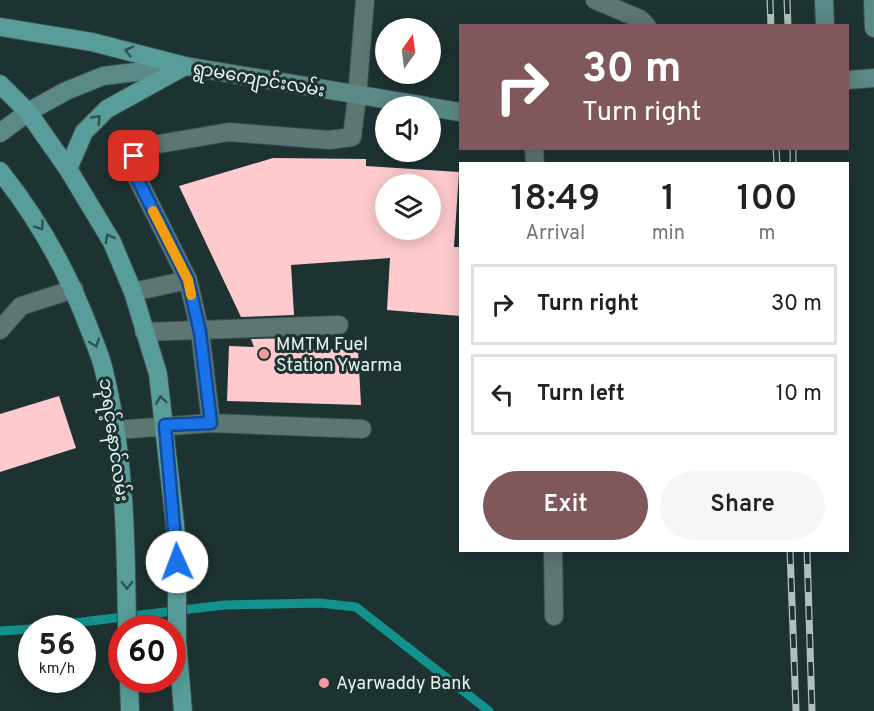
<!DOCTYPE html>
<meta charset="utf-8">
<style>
body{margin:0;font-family:Overpass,"Noto Sans Myanmar",sans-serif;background:#f6f6f6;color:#222;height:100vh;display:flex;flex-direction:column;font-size:22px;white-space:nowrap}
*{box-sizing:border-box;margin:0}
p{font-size:20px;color:#767676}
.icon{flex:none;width:33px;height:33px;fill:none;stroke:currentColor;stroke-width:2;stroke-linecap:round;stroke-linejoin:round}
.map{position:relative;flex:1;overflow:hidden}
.panel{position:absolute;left:459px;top:162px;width:390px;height:390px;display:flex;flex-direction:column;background:#fff;border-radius:0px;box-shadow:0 3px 15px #0003}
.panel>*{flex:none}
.guide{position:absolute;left:459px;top:24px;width:390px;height:126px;border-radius:0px;box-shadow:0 3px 15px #0003;background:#80585b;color:#fff;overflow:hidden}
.needle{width:39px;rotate:14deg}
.fabs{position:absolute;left:375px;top:18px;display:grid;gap:12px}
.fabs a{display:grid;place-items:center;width:66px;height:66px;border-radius:50%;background:#fff;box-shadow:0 3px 15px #0003;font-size:30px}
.speed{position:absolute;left:18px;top:615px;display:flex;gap:12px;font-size:30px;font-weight:700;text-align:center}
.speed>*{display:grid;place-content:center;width:78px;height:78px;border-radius:50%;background:#fff;box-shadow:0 3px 15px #0003;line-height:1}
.speed small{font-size:15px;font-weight:400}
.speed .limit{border:9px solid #d22;background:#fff;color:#111}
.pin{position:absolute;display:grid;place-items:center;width:51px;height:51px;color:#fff;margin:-26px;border-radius:12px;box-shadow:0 3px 9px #0006}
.me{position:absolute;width:66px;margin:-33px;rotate:358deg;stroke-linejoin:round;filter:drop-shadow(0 0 4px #0008)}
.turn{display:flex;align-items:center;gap:21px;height:126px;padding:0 24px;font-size:27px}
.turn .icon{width:78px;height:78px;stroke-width:2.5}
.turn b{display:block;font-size:42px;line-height:51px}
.eta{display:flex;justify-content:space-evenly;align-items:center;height:102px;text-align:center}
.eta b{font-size:36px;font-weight:600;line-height:42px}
.action{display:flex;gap:12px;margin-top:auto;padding:12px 24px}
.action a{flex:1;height:69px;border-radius:36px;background:#80585b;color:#fff;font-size:24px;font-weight:600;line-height:69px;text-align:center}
.action a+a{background:#f6f6f6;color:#222}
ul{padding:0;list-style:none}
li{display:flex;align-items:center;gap:18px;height:81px;margin:0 12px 9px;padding:0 12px;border:3px solid #e0e0e0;border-radius:0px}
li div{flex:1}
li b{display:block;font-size:22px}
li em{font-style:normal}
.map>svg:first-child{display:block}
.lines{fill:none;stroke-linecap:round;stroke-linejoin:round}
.stream{stroke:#12918d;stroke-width:9}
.building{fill:#fecacd;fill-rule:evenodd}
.lane-casing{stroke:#3b504e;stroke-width:20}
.street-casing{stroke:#3b504e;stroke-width:20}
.secondary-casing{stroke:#3b504e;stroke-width:20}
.primary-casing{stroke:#3b504e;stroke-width:20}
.lane{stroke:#5d7573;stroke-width:18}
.street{stroke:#5d7573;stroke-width:18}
.secondary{stroke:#5b8986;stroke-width:18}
.primary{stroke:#599d9a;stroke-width:18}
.rail-casing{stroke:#b0c0be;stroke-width:7}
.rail{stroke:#1d3332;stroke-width:4.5;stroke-dasharray:14;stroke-linecap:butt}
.oneway{stroke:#2f5351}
.route-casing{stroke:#114b97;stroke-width:15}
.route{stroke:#1a73e8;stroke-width:10}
.slow{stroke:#f59e0b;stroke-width:10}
.poi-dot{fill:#f49aa1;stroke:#1d3332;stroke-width:2}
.labels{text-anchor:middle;stroke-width:6;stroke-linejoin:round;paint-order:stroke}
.street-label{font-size:18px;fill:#e8f6f4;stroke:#1d3332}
.poi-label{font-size:18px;fill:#e8f6f4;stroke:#1d3332;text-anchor:start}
</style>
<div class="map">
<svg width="874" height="711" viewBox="0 0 874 711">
<rect width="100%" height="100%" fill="#1d3332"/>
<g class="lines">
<g class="stream">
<polyline points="32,628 224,605 320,603 356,607 489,711"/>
<polyline points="0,631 32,629"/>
</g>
</g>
<g class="building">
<path d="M273,158L366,159V166L459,172L454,247H460V316L387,310L390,258L291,265L294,315L241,317L179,186ZM386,184H430V230H386Z"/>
<polygon points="295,338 295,348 358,350 361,405 227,401 229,346 254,347 251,339"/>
<polygon points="59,396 76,448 0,472 0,414"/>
</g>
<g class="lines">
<g class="lane-casing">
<g id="lane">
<polyline points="534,148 535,164"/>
<polyline points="133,292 188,280"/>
<polyline points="0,330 21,306 74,289"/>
<polyline points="144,332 339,325"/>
<polyline points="211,423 200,332 188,280 135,174 134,156 147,146 229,132 329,140 352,137 357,97"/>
<polyline points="116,430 211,423 362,429"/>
<polyline points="553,550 554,616"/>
</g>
</g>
<g class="street-casing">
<g id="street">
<polyline points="595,0 640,19 647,26"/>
<polyline points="357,97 365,0"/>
</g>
</g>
<g class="secondary-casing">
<g id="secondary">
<polyline points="824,0 825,26"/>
<polyline points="873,0 874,28"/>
<polyline points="848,80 874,78"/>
<polyline points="430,107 460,112"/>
<polyline points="0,133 28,112 66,91 103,76 185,66 426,106"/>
</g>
</g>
<g class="primary-casing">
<g id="primary">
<polyline points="0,27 92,42 185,66"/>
<polyline points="0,84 28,112 68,169 112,242 133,292 158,374 177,542 177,640 183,711"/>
<polyline points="68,169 84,132 107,109 185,66"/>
<path d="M0,171C39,220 67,270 89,328C94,342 101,356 104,371C125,455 126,542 127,628"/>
<polyline points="129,680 130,711"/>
</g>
</g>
<use href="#lane" class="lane"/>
<use href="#street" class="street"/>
<use href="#secondary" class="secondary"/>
<use href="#primary" class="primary"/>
<g class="rail-casing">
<g id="rail">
<polyline points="770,0 771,26"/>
<polyline points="787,0 788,26"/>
<polyline points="776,148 777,164"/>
<polyline points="793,148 793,164"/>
<polyline points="790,550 796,711"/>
<polyline points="807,550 812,711"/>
</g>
</g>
<use href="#rail" class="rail"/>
</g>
<defs><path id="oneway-chevron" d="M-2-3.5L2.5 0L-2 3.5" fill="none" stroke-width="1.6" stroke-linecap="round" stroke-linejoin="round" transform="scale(1.5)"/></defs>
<g class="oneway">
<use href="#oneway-chevron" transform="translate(129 51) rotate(-166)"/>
<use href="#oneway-chevron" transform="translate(97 119) rotate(-46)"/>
<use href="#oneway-chevron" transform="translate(40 226) rotate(54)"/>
<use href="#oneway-chevron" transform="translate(109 238) rotate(-119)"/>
<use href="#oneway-chevron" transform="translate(95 343) rotate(70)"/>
<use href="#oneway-chevron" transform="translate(161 400) rotate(-98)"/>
<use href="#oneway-chevron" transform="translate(127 585) rotate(89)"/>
</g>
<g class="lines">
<g class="route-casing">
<polyline id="route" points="134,156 135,174 188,280 200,332 211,423 165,425 177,562"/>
</g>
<use href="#route" class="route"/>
<polyline class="slow" points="153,211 188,280 191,295"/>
</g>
<g class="poi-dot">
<circle cx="264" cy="354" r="6"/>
<circle cx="324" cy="683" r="6"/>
</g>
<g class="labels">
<g class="street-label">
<text transform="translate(259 79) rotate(10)" y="6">ရွာမကျောင်းလမ်း</text>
<text transform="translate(114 440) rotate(82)" y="6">ဘုရင့်နောင်လမ်း</text>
</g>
<g class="poi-label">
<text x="276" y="350">MMTM Fuel<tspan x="276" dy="21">Station Ywarma</tspan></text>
<text x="336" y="689">Ayarwaddy Bank</text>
</g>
</g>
</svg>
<div class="fabs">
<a><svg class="needle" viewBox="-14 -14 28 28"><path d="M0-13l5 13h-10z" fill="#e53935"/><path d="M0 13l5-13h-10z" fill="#767676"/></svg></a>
<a><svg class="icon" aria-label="sound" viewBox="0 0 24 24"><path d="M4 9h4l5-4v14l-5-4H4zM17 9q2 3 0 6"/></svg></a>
<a><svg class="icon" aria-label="layers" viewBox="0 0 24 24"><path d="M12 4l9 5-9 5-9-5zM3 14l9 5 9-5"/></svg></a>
</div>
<div class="speed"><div>56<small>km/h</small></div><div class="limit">60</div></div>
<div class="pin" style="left:134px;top:156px;background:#d93025"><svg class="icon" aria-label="arrive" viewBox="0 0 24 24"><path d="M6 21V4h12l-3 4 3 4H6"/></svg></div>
<svg class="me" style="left:177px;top:562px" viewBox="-20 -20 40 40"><circle r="19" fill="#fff"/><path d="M0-13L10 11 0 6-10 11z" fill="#1a73e8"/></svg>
<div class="guide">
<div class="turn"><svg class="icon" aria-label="right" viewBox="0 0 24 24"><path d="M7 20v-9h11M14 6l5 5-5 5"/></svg><div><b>30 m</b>Turn right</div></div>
</div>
<section class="panel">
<div class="eta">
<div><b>18:49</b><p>Arrival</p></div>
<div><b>1</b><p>min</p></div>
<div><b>100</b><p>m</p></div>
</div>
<ul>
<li><svg class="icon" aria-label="right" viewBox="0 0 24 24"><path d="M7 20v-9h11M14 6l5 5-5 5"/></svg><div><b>Turn right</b></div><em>30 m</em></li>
<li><svg class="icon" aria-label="left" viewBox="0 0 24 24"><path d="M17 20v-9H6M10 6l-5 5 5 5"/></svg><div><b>Turn left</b></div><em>10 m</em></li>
</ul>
<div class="action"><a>Exit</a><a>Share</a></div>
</section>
</div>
